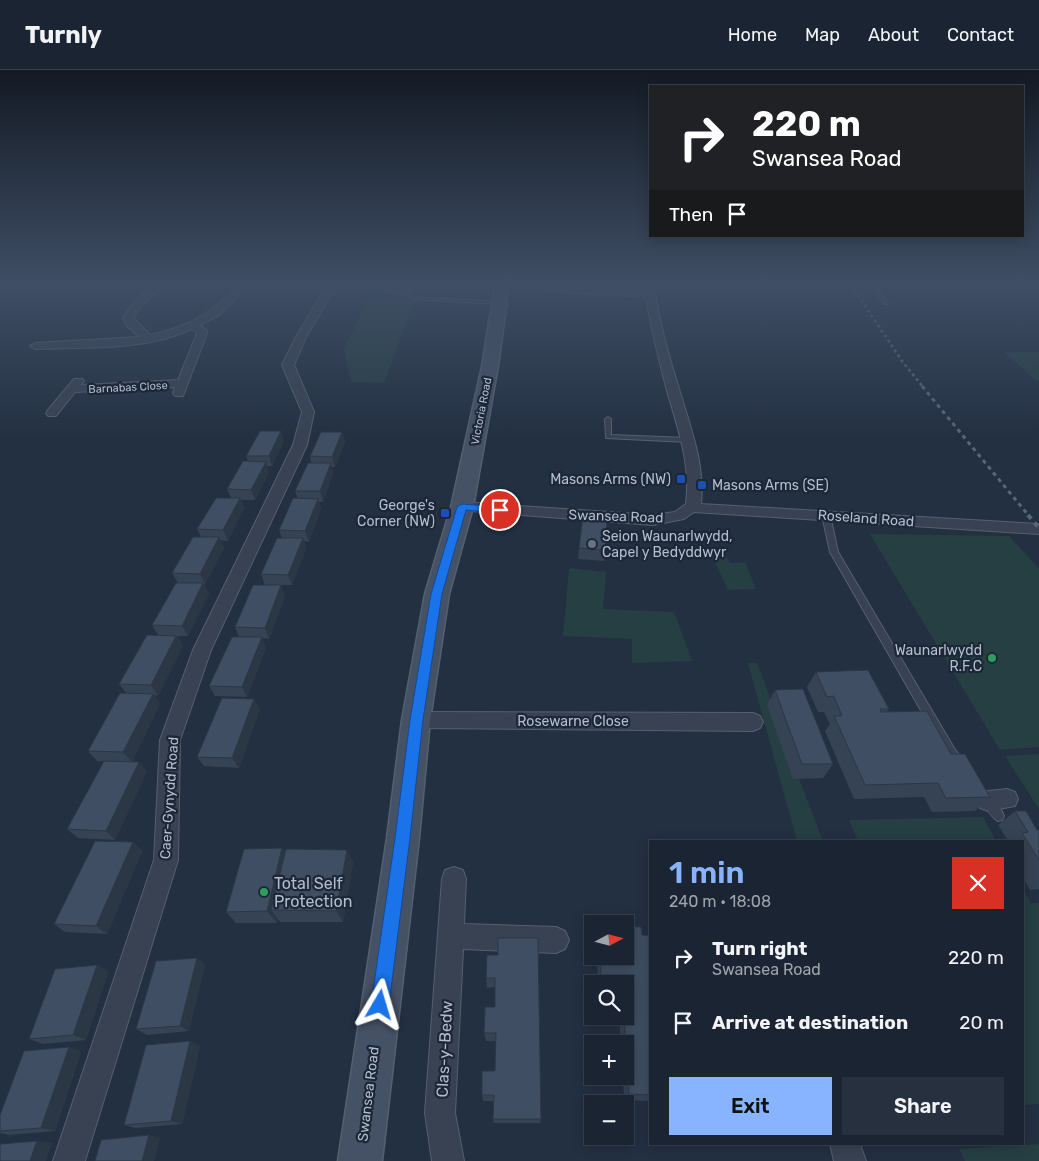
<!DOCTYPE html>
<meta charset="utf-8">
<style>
body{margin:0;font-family:Rubik,sans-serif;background:#27303e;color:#f1f3f6;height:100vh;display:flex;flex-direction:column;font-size:19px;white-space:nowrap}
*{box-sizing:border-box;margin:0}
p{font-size:16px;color:#9fa4ac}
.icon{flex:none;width:28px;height:28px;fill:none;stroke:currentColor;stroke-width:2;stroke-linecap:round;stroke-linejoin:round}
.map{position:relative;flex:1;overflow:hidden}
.side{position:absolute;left:649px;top:770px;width:375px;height:305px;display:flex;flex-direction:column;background:#1a2432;border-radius:0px;box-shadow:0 2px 12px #0003,0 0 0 1px #38414d}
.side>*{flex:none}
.top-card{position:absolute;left:649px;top:15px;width:375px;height:152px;border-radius:0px;box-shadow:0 2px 12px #0003,0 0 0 1px #38414d;background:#202124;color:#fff;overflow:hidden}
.needle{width:32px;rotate:83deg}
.controls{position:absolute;left:584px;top:845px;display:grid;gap:10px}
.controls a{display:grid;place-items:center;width:50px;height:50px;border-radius:0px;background:#1a2432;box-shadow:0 2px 12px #0003,0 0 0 1px #38414d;font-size:25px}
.pin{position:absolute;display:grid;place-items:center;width:42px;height:42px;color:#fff;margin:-21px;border:2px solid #fff;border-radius:50%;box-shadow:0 1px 5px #0007}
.me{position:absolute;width:55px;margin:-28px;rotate:7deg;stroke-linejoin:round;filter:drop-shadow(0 0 4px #0008)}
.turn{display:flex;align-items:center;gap:18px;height:105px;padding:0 20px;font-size:22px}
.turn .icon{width:65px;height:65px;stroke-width:2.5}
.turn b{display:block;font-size:35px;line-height:42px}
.then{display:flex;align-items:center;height:48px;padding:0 20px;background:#0003;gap:10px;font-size:19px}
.round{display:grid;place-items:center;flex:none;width:52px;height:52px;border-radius:0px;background:#27303e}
.head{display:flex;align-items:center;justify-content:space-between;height:85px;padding:0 20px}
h1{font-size:30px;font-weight:600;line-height:38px;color:#87b3ff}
.action{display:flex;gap:10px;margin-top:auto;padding:10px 20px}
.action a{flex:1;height:58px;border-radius:0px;background:#87b3ff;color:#111;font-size:20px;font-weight:600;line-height:58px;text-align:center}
.action a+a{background:#27303e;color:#f1f3f6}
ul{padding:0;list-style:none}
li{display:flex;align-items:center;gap:15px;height:65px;padding:0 20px}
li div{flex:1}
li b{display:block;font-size:19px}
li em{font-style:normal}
header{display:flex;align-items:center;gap:30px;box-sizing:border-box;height:70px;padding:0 25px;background:#1a2432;border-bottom:1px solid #38414d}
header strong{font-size:24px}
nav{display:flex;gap:28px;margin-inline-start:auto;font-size:18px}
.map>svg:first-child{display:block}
.green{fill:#253f43}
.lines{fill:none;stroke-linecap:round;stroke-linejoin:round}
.lane-casing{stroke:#55606f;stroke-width:2}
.street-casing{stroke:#55606f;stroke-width:2}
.secondary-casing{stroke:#55606f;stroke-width:3}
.lane{fill:#384252;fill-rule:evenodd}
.street{fill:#384252;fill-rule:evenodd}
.secondary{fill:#455165;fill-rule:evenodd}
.rail-far2{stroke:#596679;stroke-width:2.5;stroke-dasharray:3 3;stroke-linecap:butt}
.rail-far1{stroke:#596679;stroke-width:3;stroke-dasharray:4 4;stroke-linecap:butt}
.rail{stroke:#596679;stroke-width:4;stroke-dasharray:5 5;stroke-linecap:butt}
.wall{fill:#364354}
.shaded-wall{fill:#2c3745}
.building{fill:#3f4e62;stroke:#2c3745}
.route{fill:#1a73e8;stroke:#114b97}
.transit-dot{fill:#1a4fb4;stroke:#1c2737;stroke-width:2}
.worship-dot{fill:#6b7280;stroke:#1c2737;stroke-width:2}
.leisure-dot{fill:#2e9e5b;stroke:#1c2737;stroke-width:2}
.labels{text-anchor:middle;stroke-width:4.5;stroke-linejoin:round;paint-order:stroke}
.far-street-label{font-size:11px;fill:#b4bdcc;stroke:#1c2737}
.poi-label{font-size:14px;fill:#b4bdcc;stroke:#1c2737;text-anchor:end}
.street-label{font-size:14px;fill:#b4bdcc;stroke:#1c2737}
.near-poi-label{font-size:16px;fill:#b4bdcc;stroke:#1c2737;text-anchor:start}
.near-street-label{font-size:16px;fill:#b4bdcc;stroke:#1c2737}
</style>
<header>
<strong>Turnly</strong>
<nav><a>Home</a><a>Map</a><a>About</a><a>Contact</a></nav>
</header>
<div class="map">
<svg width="1039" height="1091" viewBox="0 0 1039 1091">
<rect width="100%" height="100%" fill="#233042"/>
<g class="green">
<polygon points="368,230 414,231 384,313 351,312 344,279"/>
<polygon points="1004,282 1039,282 1039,310 1035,310"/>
<polygon points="870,464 1009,466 1039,499 1039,677 1000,680"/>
<polygon points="711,484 725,484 730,493 745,492 756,519 728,520"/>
<polygon points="569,498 606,502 603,539 674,542 692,591 632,593 632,569 563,566"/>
<polygon points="748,593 757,593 773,635 793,708 799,709 823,771 797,771"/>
<polygon points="1039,684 1039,739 1005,686"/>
<polygon points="983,747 996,771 858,771 849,750"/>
<polygon points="1022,819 1031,833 1039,833 1039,1034 1023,1035"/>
<polygon points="1039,1074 1039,1091 965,1091 959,1079"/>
</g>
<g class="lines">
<g class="lane-casing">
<g id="lane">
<polygon points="379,215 383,215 384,220 408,222 413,215 417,215 411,224 413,227 500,232 502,233 500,234 412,229 408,225 380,222"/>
<polygon points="790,215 774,218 772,217 779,215"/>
<polygon points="871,215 875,215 888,233 888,234 884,234"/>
<polygon points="987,215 963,219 961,218 964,216"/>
<polygon points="608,347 611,349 611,365 688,368 691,370 688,372 606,368 605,349"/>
<polygon points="823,443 826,443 830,445 838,482 954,678 964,692 963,695 959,697 955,695 946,684 830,482 822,445"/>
<path d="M988,725C995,728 1001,739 1004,746L1002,750L998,751C991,748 986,737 982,730L984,726Z"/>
</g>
</g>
<g class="street-casing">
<g id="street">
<path d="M155,215H165L141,236L133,248L150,265C192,256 209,244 240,215H250L219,245L200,255L207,261L206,266L183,326H175L173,323L175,317L75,322L56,346H48L46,343L48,340L74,309H82L84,311L81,315L178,310L196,266L197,262L192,259C145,281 86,277 35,279L30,276L35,273L139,267L127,256L123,248L134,232Z"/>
<polygon points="327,215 337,215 306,267 294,295 314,342 307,375 211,580 180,670 178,790 85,1091 53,1091 154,790 160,670 193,580 293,375 302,342 282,295 296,267"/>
<path d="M498,215L645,221L644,215H676L671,218L654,219C660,254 669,288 680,322C691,359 705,394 701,434L1039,454V464L694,442L684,449L653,455L457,440L455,437L457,434L462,432L653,445L675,442L686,434C691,394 678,359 667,321C659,290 651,258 646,227L502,219L499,218Z"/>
<polygon points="416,642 753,643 760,646 763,652 760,658 753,661 416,658 409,656 406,650 409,644"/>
<polygon points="1007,719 1015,722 1018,729 1015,736 988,741 980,738 977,731 980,724 988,721"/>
<polygon points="454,797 463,800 466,809 464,854 556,857 565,861 569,870 565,879 556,883 463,879 455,1043 464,1091 432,1091 425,1043 442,809 445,800"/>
<polygon points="830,1074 860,1074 866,1091 834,1091"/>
</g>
</g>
<g class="secondary-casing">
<polygon id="secondary" points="495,215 509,215 498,296 473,437 449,524 430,650 419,768 382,1091 338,1091 387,768 402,650 425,524 451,437 482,296"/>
</g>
<use href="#lane" class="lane"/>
<use href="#street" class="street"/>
<use href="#secondary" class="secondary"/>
<polyline class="rail-far2" points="851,215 902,291 923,317"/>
<polyline class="rail-far1" points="922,316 1029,446"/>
<polyline class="rail" points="1028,445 1039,458"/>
</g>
<g class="wall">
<polygon points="1023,215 1039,215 1039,217 1026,217"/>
<polygon points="342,362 345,372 335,397 332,397 333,404 323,432 319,432 321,439 309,472 304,471 306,479 292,515 265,515 261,504 282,468 279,460 298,429 295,421 311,393 310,386"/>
<polygon points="284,371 272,396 267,396 269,402 255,430 241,430 244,438 228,471 220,470 224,478 205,514 204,514 209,524 188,566 177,566 183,576 158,626 154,625 160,634 132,691 147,701 115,770 78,768 67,759 105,691 97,691 88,681 126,623 119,614 158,565 152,555 178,513 172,503 201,467 197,459 231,428 227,419 248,391 246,386"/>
<polygon points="579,478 606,480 604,491 578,489"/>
<polygon points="285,526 269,569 262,568 266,578 247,627 215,626 209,616 239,567 235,557"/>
<polygon points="816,602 889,639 887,642 951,684 990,727 975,741 932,742 924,727 854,729 825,661 830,654 824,642 818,642 807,617"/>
<polygon points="775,620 833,694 823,708 793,709 767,635"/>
<polygon points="260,639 239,698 204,696 197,687"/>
<polygon points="1015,741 1037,760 1039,760 1039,819 1030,820 1022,806 1022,771 1008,771 998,755"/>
<polygon points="133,772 142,781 107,864 65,862 54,854"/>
<polygon points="282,778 285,782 347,780 353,792 343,852 280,852 278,849 277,853 236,853 226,842"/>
<polygon points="642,865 650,866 650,1031 624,1030 623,1006 625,1006 625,974 621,974 619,946 625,946 625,914 598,914 597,886 625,886"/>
<polygon points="498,885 541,1049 540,1053 494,1053 493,1049 493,1031 483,1031 482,1025 495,1001 496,971 486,971 484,963 495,937 495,917 487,918 486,908"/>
<polygon points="205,894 189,961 147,965 136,959"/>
<polygon points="97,895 108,902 86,970 43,974 29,969"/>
<polygon points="200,976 182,1054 136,1058 124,1055"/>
<polygon points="69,977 81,982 55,1061 9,1065 0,1063 0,1045"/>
</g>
<g class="shaded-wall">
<polygon points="281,361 284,371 272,396 269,386"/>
<polygon points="342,362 345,372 335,397 332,387"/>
<polygon points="266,392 269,402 255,430 251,420"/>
<polygon points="331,393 333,404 323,432 320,421"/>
<polygon points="240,428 244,438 228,471 223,460"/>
<polygon points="318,429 321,439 309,472 305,461"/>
<polygon points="219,467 224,478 205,514 200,504"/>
<polygon points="303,468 306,479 292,515 288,505"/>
<polygon points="203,513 209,524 188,566 182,556"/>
<polygon points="281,515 285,526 269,569 265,558"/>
<polygon points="176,566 183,576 158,626 151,615"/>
<polygon points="262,567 266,578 247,627 242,617"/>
<polygon points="153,624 160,634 132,692 123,682"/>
<polygon points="254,629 260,639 239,698 232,688"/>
<polygon points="139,692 147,701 115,770 106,761"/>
<polygon points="133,772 142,781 107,864 96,856"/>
<polygon points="282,778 291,791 271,840 278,849 277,853 267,841"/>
<polygon points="347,780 353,792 343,852 336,841"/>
<polygon points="197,888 205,894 189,961 180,956"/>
<polygon points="97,895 108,902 86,970 73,965"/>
<polygon points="190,971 200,976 182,1054 171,1051"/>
<polygon points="69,977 81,982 55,1061 41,1058"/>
<polygon points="149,1065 160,1068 154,1091 142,1091"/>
<polygon points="37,1071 52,1073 46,1091 30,1091"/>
</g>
<g class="building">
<polygon points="260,361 281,361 269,386 246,386"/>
<polygon points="321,362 342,362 332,387 310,386"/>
<polygon points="243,391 266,392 251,420 227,419"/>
<polygon points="308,393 331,393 320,421 295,421"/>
<polygon points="216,428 240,428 223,460 197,459"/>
<polygon points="293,428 318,429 305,461 279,460"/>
<polygon points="583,446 607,448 606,480 579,478"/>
<polygon points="193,467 219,467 200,504 172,503"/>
<polygon points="277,468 303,468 288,505 261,504"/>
<polygon points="176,513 203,513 182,556 152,555"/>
<polygon points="253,515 281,515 265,558 235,557"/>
<polygon points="147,565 176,566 151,615 119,614"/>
<polygon points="232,567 262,567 242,617 209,616"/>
<polygon points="868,600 889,639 880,639 881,642 927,641 951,684 965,684 990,727 946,728 938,713 865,715 834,646 842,646 834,626 827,627 816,602"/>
<polygon points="803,619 833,694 802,694 775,620"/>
<polygon points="120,623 153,624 123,682 88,681"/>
<polygon points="222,628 254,629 232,688 197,687"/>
<polygon points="104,691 139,692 106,761 67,759"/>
<polygon points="1015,741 1026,741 1037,760 1039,760 1039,790 1022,763 1028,762"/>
<polygon points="95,771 133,772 96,856 54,854"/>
<polygon points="282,778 267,841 226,842 244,779"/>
<polygon points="286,779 347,780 336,841 271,840"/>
<polygon points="625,856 641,857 642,865 650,866 650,1025 629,1024 624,946 625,946 625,914 621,914 621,906 601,905 600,886 625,886"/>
<polygon points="498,868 538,868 541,1049 493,1049 494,1025 482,1025 482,1001 495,1001 496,963 484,963 485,937 495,937 495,908 486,908 487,885 498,885"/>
<polygon points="197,888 180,956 136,959 156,891"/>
<polygon points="97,895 73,965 29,969 55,899"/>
<polygon points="190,971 171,1051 124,1055 146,975"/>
<polygon points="69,977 41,1058 0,1061 0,1045 24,981"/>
<polygon points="149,1065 142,1091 95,1091 101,1070"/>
<polygon points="37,1071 30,1091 0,1091 0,1074"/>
</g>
<linearGradient id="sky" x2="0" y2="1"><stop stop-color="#131a24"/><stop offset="0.58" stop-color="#3f4e65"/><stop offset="1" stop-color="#3f4e65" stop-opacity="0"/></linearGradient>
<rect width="1039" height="368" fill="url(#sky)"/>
<polygon class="route" points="462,434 500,437 505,440 500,443 466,440 442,524 423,650 410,768 389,935 386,942 380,944 373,942 371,935 395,768 410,650 431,524 457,437"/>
<g class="transit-dot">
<rect x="676" y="404" width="10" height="10" rx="2.5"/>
<rect x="697" y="410" width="10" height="10" rx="2.5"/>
<rect x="440" y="438" width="10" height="10" rx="2.5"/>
</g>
<circle class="worship-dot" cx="592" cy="474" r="5"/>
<g class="leisure-dot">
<circle cx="992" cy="588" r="5"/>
<circle cx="264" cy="822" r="5"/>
</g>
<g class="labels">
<g class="far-street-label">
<text transform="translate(128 317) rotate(-3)" y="4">Barnabas Close</text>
<text transform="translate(481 341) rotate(-79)" y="4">Victoria Road</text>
</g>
<g class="poi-label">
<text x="671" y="414">Masons Arms (NW)</text>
<text x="712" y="420" text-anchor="start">Masons Arms (SE)</text>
<text x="435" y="440">George's<tspan x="435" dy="16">Corner (NW)</tspan></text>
<text x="602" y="471" text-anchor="start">Seion Waunarlwydd,<tspan x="602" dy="16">Capel y Bedyddwyr</tspan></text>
<text x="982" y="585">Waunarlwydd<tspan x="982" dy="16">R.F.C</tspan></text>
</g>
<g class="street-label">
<text transform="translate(616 446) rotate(2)" y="5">Swansea Road</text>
<text transform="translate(866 448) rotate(4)" y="5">Roseland Road</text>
<text x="573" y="656">Rosewarne Close</text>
<text transform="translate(169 728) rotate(-86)" y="5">Caer-Gynydd Road</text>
<text transform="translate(368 1024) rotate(-83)" y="5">Swansea Road</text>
</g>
<g class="near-poi-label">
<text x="274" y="819">Total Self<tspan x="274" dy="18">Protection</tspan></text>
</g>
<g class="near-street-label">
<text transform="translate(444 979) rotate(-87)" y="6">Clas-y-Bedw</text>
</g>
</g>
</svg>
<div class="controls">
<a><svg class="needle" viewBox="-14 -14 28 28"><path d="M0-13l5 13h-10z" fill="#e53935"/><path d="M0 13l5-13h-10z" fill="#9fa4ac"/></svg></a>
<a><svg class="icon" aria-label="search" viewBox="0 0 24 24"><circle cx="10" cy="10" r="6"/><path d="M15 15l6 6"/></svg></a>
<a>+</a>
<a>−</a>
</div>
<div class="pin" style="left:500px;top:440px;background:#d93025"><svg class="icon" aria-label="arrive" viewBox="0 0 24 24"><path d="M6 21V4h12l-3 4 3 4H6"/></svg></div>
<svg class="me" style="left:380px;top:935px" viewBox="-20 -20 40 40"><path d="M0-17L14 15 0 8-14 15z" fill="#1a73e8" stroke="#fff" stroke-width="4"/></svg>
<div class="top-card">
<div class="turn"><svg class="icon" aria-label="right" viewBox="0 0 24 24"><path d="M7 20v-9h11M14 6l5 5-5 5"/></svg><div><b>220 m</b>Swansea Road</div></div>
<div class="then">Then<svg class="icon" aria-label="arrive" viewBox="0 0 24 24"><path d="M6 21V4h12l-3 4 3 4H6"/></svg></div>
</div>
<section class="side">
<div class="head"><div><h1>1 min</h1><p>240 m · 18:08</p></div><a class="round" style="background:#d93025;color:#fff"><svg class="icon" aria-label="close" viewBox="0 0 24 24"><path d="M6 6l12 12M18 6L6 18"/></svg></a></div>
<ul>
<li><svg class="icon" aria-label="right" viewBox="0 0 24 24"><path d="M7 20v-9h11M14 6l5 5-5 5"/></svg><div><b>Turn right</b><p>Swansea Road</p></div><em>220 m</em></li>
<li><svg class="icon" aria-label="arrive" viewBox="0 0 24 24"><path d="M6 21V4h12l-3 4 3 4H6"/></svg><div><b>Arrive at destination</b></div><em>20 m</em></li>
</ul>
<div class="action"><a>Exit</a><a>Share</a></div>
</section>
</div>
